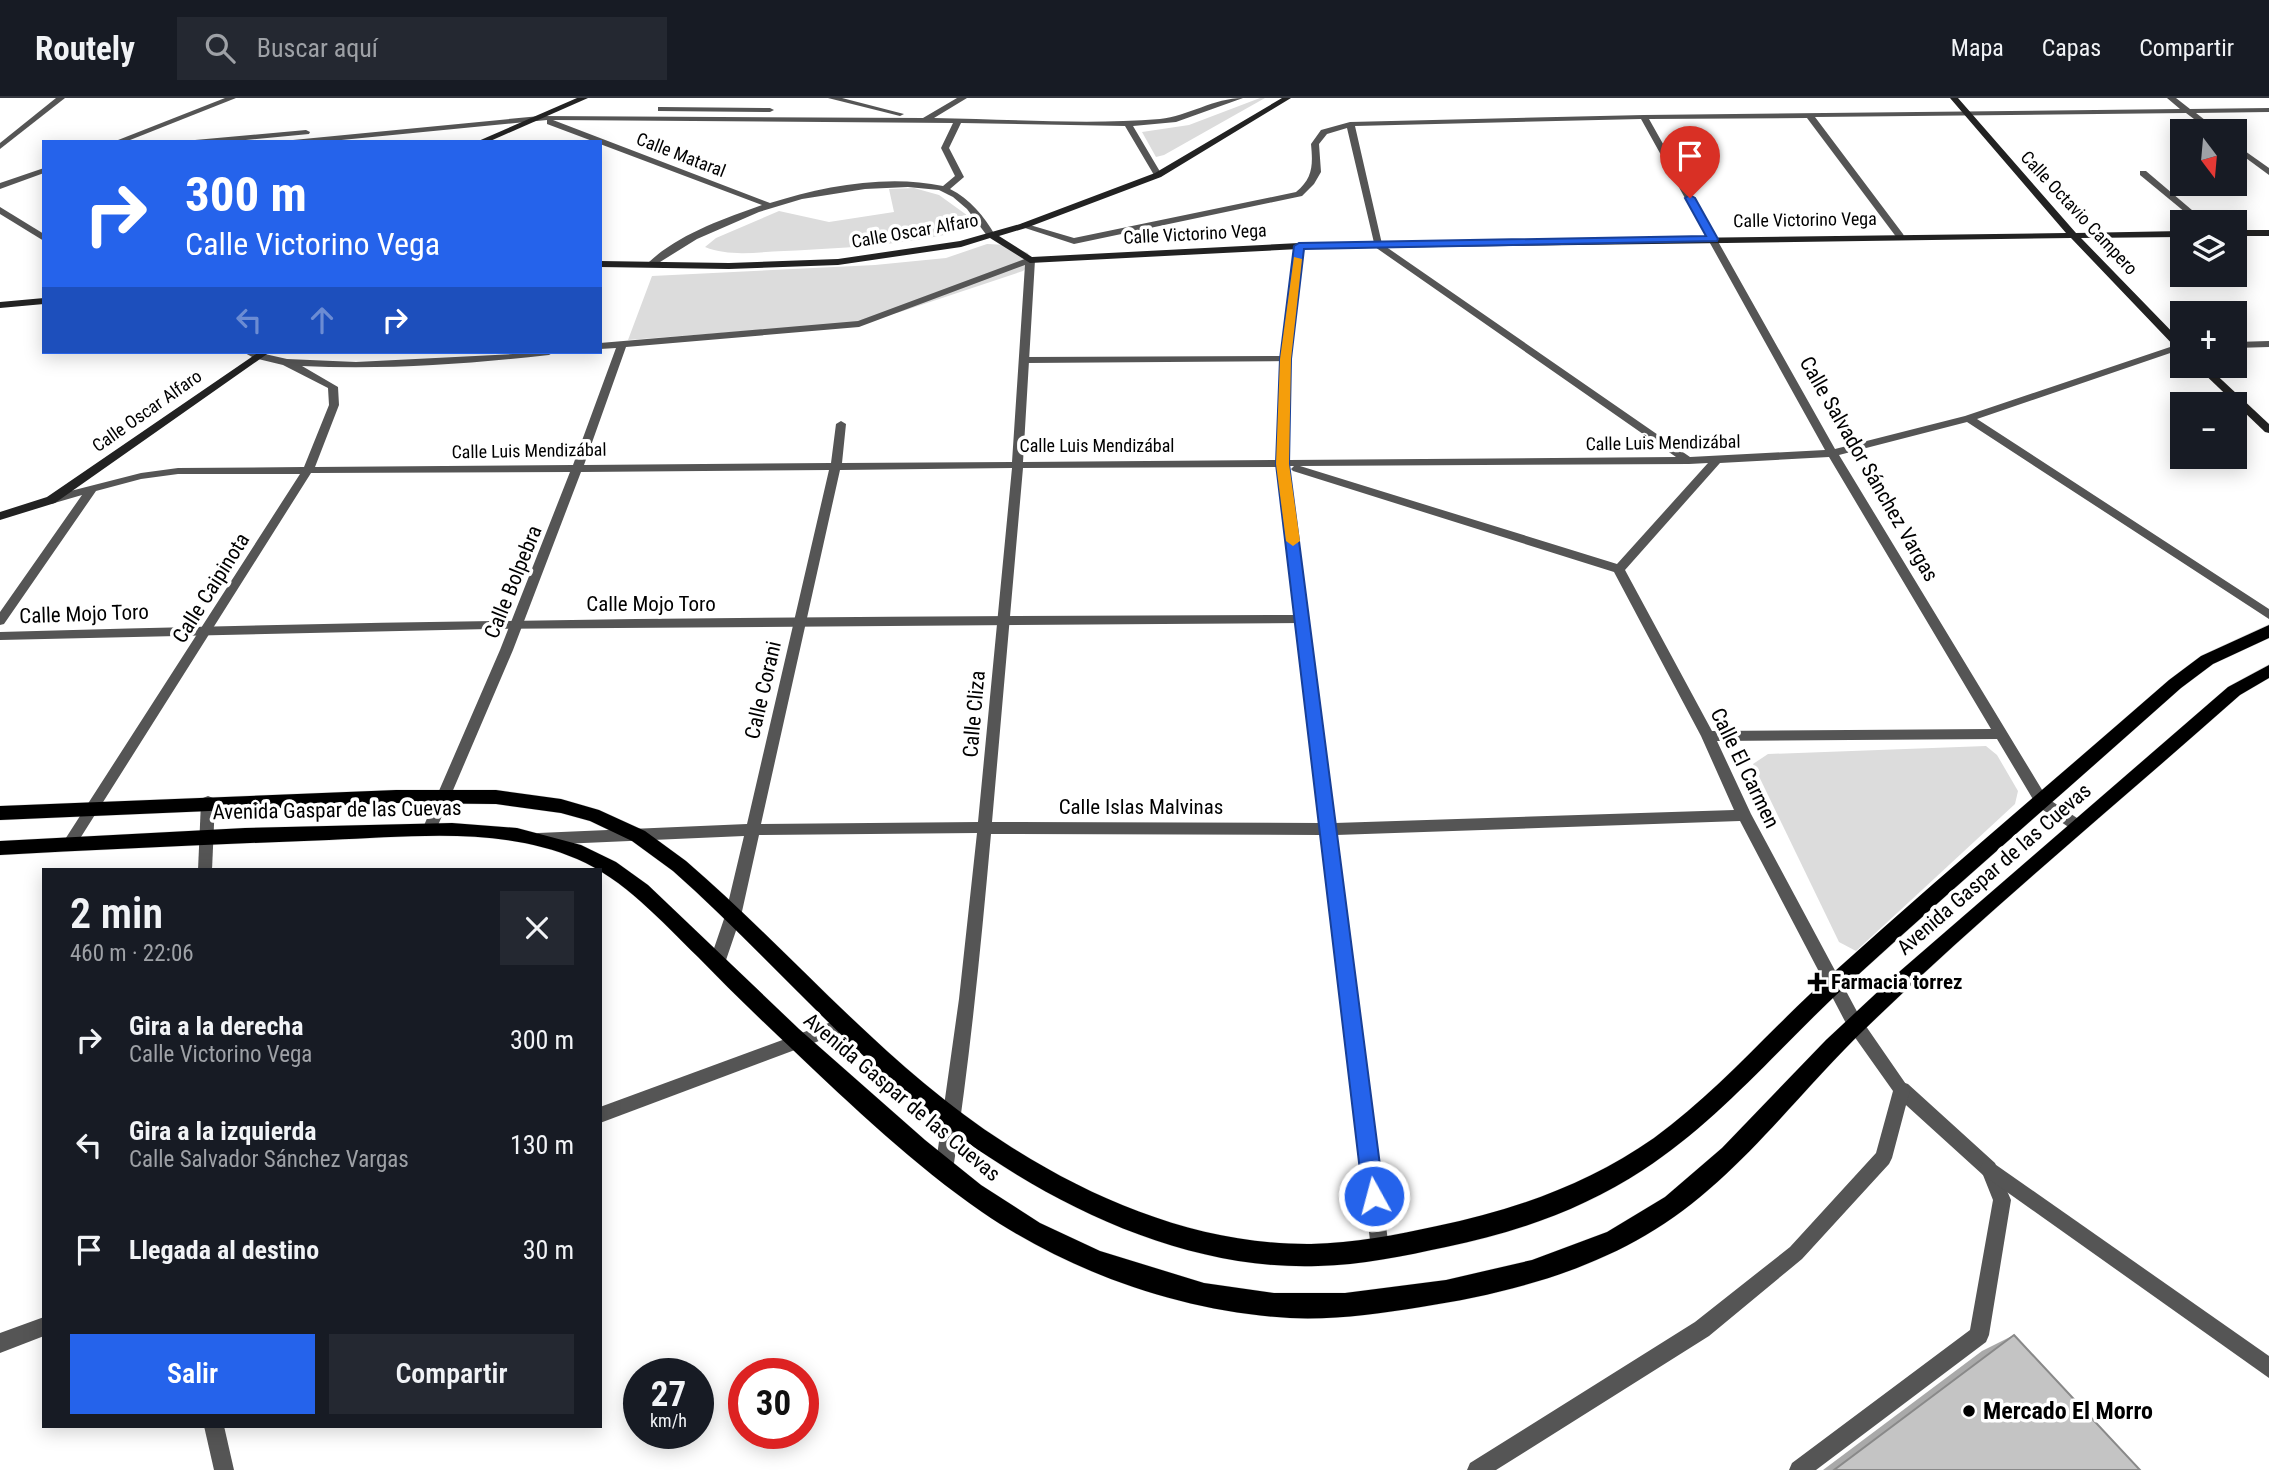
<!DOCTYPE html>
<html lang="es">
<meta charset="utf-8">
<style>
body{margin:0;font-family:"Roboto Condensed",sans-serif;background:#242831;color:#f1f3f6;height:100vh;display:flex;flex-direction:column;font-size:26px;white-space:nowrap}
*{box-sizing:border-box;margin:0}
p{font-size:23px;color:#9ea1a6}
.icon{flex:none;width:38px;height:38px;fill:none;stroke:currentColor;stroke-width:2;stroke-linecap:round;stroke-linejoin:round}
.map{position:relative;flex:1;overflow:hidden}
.sheet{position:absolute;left:42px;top:770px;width:560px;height:560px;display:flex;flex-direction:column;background:#171b24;border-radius:0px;box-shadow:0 4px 18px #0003}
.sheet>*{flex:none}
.banner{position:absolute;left:42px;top:42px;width:560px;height:214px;border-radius:0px;box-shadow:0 4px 18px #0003;background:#2563eb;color:#fff;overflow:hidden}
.needle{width:46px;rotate:164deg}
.fabs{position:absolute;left:2170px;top:21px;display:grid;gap:14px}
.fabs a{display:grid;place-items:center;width:77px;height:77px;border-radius:0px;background:#171b24;box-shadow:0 4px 18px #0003;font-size:35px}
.speed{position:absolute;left:623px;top:1260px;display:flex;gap:14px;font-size:35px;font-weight:700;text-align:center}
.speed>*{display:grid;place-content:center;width:91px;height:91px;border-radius:50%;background:#171b24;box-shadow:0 4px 18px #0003;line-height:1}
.speed small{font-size:18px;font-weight:400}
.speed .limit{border:10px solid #d22;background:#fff;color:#111}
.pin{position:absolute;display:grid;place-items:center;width:60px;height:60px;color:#fff;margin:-72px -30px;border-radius:50% 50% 50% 0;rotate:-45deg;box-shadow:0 0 7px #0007}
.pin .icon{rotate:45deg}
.me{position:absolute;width:77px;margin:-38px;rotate:353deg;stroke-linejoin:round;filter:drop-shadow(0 0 5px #0008)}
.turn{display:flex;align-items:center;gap:24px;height:147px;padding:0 28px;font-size:32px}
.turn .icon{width:91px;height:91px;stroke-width:2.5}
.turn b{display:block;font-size:49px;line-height:60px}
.lanes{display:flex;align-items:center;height:66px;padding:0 28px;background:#0003;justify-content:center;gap:35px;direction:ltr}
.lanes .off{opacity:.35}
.round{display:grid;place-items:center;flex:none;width:74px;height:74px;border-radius:0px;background:#242831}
.summary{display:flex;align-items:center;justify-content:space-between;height:119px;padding:0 28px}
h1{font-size:42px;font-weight:600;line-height:52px}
.primary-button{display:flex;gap:14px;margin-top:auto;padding:14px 28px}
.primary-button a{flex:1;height:80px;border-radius:0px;background:#2563eb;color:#fff;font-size:28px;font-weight:600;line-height:80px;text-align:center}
.primary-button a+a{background:#242831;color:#f1f3f6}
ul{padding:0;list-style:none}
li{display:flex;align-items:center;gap:21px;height:105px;padding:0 28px}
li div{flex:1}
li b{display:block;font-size:26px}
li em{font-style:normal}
header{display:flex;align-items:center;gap:42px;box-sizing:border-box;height:98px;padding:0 35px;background:#171b24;border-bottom:2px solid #363941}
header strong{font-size:33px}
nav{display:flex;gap:38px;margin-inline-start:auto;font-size:24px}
.search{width:490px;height:63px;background:#242831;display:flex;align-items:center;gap:18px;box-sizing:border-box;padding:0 24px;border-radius:0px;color:#9ea1a6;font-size:26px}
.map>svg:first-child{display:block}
.green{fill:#dcdcdc}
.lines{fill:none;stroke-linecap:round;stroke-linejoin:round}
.primary-casing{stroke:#dbdbdb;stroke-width:1}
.lane{fill:#555;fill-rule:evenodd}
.street{fill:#555;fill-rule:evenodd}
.secondary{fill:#222;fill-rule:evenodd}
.primary{fill:#000;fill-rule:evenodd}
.wall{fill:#a9a9a9}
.building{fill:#c4c4c4;stroke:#898989;stroke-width:2}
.route{fill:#2563eb;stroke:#184099;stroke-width:2}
.slow{fill:#f59e0b}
.poi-dot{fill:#000;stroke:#fff;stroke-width:2.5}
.labels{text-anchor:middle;stroke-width:7;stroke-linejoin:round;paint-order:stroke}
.far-street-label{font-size:18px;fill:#000;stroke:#fff}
.street-label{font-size:21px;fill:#000;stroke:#fff}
.poi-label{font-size:21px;font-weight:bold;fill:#000;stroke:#fff;text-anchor:start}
.near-poi-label{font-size:24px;font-weight:bold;fill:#000;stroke:#fff;text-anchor:start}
</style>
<header>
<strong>Routely</strong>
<div class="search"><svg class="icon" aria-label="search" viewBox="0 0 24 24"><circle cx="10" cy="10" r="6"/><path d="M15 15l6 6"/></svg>Buscar aquí</div>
<nav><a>Mapa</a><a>Capas</a><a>Compartir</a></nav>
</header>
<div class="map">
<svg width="2269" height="1372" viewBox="0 0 2269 1372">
<rect width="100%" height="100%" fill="#fff"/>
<g class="green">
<polygon points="1260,0 1265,0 1164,57 1156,59 1142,34 1189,27"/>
<path d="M914,90L939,97L982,128C918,146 851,150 784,153C757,154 730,159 705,149L716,140L779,113L829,124L894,114L889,91Z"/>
<polygon points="987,146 1008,147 1028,155 1031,165 1023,173 900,214 851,225 628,242 652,178 875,167 946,160"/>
<polygon points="1986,648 1997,657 2018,693 2015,706 1856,853 1839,844 1753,666 1768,656"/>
</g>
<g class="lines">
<g class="primary-casing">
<g id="primary">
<path d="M2269,527V540L2213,566L2181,590C2070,689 1958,786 1848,886C1780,948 1721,1021 1643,1072C1584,1111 1515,1135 1446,1149C1404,1158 1361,1167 1318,1168C1201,1172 1085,1123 989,1059C870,981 779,867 673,773L632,743L590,723L561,715L496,706L396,705L0,722V708L396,692H496L561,701L599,712L645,733L686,763C793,855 886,969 1005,1045C1096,1104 1202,1147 1311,1146C1354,1145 1396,1137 1437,1128C1515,1112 1588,1086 1654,1040C1720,992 1773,928 1834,874C1944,775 2058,679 2169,582L2201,558Z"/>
<path d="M2269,567V580L2240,597C2115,708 1986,814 1866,930C1794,999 1734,1086 1646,1137C1578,1177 1499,1197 1421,1209C1378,1216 1334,1222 1290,1220C1183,1214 1071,1175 982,1114C914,1067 852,1008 792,951C760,921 729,891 698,859C661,823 624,781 577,761C501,728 410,739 329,742C219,746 110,751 0,757V743L245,730L452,725L517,730L581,747L616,764L648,787L799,931L925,1042L981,1087L1040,1125L1100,1153L1204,1185L1274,1195H1345L1446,1182L1532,1162L1607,1134L1665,1099L1722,1050L1826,942L1899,874L2228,589Z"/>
</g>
</g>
<g class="lane">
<polygon points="2140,73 2146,73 2206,124 2197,124 2140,77"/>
<polygon points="1286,258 1291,261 1290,263 1027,265 1022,262 1027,259"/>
<path d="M1303,517L1309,521L1303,525L489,531L0,542V534C434,521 869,518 1303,517Z"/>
<polygon points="1902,984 1908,986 1995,1065 2011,1102 1989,1237 1986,1244 1816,1372 1789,1372 1792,1365 1970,1232 1993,1102 1983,1077 1896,998 1894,992 1896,986"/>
</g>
<g class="street">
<polygon points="56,0 65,0 0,51 0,45"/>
<polygon points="225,0 236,0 125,44 113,44"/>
<polygon points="828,0 842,0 904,16 900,18"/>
<path d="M957,0H967L934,20C1009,21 1085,27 1160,21C1188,18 1214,0 1243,0L1176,24L1133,28L1162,77L1158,80L1154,77L1125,28L961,25L949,50L964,79L950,91C970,101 984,118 995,137L994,139H988L967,111L953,99L939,92L908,89L865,91L802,101L759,114L697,141L652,169L649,168V164C679,136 723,121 762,107L600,46V44H595L547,26V22L321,44H289L293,42L540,18L923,20ZM553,22L953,25L941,50L955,78L943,88C888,76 823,88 770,105Z"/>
<path d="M2167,0H2176L2190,11L2269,10V14L2196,15L2219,33H2210L2186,15L1815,19L1903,136L1904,138L1900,141L1897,140L1807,20L1649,21L1835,351L1965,318L2182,245V251L1977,321L2269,511V521L1967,324L1839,357L2047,700L2083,724L2085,728L2083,732H2073L2037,708L1997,641L1717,643L1751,716L1861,921L1910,992L1892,1060L1889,1066L1802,1161L1709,1238L1496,1372H1467L1470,1365L1695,1224L1790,1149L1876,1055L1893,993L1849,931L1740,723L1336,737L1389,1151L1386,1157L1380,1160L1374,1157L1371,1151L1322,737L991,736C981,848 970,960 953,1072L950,1078L944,1081L938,1078L935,1072L959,901L977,735L759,737L741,818L725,865L723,870L717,872L711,870L709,865L725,818L744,738L538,747L533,745L531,741L533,737L538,735L747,726L829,372L581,374L513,552L436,732L434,736H424L422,732L500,552L570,374L311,375L74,750H64L62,746L300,376H178L141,381L96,393L4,526L0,527V514L82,397L51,406L47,405V399L141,375L178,370L304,369L329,307L328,290L283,267L254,260L243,254H256L287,261L356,264L554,254L549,257C466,266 385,272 302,268L338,289L339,307L315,369L573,367L616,250L600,251V245L858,223L1030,159L1035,162L1023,364L1278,362L1281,261L1294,148L1299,145L1304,148L1291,261L1289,362L1676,359L1375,149L1347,30L1327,36L1319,46L1321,74L1314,86L1302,98L1074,146L1019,128L1023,125L1074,140L1296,94C1313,80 1313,67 1311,46L1321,32L1350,24L1644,17L2180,11ZM1641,21L1825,352L1690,359L1382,146L1355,28ZM1025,167L1012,364L842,365L846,326L841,323L836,326L831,365L584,367L626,249L859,229ZM1829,359L1991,631L1712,633L1625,472L1720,365ZM1708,365L1617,466L1300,368L1689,366ZM1289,368H1294L1291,371L1293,373L1614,474L1701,638L1734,712L1335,725ZM1278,369L1320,725L992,724L1023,370ZM1012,370L978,724L761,726L840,372Z"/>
<polygon points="661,9 770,10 774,12 770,14 658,13 658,9"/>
<polygon points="306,32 310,34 309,36 225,44 191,44 195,42"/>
<polygon points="2235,46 2269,70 2269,77 2235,52"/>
<polygon points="44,70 44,75 0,91 0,85"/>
<polygon points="0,109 44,136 44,143 0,116"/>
<polygon points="2269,243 2269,249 2235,250 2235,244"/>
<polygon points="208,698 213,700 215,704 212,772 198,772 201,704 203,700"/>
<polygon points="845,919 851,921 853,926 851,931 600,1025 600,1009"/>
<polygon points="1989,1062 2269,1258 2269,1280 1983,1077 1980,1071 1983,1065"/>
<polygon points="44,1219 44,1238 0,1255 0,1235"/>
<polygon points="204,1328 224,1328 234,1372 214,1372"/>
</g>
<g class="secondary">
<polygon points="577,0 588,0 488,44 476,44"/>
<polygon points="1282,0 1291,0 1161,79 1026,130 999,138 1032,159 1299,145 2066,135 1950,0 1958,0 2076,135 2182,133 2182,139 2081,140 2182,244 2182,253 2178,252 2071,140 1299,151 1030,165 990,140 961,149 838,167 729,171 600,169 600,163 729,165 838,161 960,143 1020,126 1155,75"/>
<rect x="2235" y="132" width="34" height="6"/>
<polygon points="44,200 44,206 0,210 0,204"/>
<polygon points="259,254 270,254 55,405 0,422 0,414 47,399"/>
<polygon points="2196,268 2207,268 2269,326 2269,335 2265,334"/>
</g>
<use href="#primary" class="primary"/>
</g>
<polygon class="wall" points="2014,1237 2140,1372 1823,1372 1982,1253"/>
<polygon class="building" points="2014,1237 2140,1372 1834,1372"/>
<polygon class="route" points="1690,97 1695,100 1718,141 1717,143 1304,151 1291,261 1289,366 1384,1098 1381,1105 1374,1108 1366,1105 1363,1098 1276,366 1280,261 1294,148 1299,145 1706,138 1685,100"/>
<polygon class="slow" points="1294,159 1302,161 1291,261 1289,366 1300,443 1293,448 1286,443 1276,366 1280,261"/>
<g class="poi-dot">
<path d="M1813.5 873.5h7v7h7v7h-7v7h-7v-7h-7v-7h7z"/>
<circle cx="1969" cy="1313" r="7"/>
</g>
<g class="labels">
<g class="far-street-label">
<text transform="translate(681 57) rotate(21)" y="6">Calle Mataral</text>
<text transform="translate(2079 115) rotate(47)" y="6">Calle Octavio Campero</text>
<text transform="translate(1805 122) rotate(-1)" y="6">Calle Victorino Vega</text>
<text transform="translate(915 133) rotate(-10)" y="6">Calle Oscar Alfaro</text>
<text transform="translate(1195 136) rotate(-3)" y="6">Calle Victorino Vega</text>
<text transform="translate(147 313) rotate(-35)" y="6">Calle Oscar Alfaro</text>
<text transform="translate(1663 345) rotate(-1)" y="6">Calle Luis Mendizábal</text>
<text x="1097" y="354">Calle Luis Mendizábal</text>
<text transform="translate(529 353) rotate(-1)" y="6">Calle Luis Mendizábal</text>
</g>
<g class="street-label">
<text transform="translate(1869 371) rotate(60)" y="7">Calle Salvador Sánchez Vargas</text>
<text transform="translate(513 484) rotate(-68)" y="7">Calle Bolpebra</text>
<text transform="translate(211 490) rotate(-58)" y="7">Calle Caipinota</text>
<text x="651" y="513">Calle Mojo Toro</text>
<text transform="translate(84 516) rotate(-2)" y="7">Calle Mojo Toro</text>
<text transform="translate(763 592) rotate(-77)" y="7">Calle Corani</text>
<text transform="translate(974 616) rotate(-85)" y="7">Calle Cliza</text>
<text transform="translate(1745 670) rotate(64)" y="7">Calle El Carmen</text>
<text x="1141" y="716">Calle Islas Malvinas</text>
<text transform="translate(337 712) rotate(-1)" y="7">Avenida Gaspar de las Cuevas</text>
<text transform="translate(1994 771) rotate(-41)" y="7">Avenida Gaspar de las Cuevas</text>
<text transform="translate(902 999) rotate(40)" y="7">Avenida Gaspar de las Cuevas</text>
</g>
<g class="poi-label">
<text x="1831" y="891">Farmacia torrez</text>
</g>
<g class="near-poi-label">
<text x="1983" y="1321">Mercado El Morro</text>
</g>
</g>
</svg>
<div class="fabs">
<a><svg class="needle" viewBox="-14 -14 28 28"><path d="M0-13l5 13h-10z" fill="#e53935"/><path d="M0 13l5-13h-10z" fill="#9ea1a6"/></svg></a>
<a><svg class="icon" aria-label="layers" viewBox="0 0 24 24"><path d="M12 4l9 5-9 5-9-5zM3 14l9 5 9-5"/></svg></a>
<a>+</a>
<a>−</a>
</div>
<div class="speed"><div>27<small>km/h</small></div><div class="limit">30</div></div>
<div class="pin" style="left:1690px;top:100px;background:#d93025"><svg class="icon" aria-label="arrive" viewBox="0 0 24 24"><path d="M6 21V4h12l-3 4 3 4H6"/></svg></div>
<svg class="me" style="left:1374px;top:1098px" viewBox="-20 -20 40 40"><circle r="17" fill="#2563eb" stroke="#fff" stroke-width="3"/><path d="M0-11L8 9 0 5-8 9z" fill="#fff"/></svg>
<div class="banner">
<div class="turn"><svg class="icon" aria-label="right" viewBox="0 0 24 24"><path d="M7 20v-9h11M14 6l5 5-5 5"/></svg><div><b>300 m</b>Calle Victorino Vega</div></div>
<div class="lanes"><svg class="icon off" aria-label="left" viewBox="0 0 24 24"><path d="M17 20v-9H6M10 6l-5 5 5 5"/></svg><svg class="icon off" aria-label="ahead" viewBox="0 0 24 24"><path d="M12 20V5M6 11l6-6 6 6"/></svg><svg class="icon" aria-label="right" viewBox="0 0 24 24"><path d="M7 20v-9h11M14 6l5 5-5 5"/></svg></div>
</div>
<section class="sheet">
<div class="summary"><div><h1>2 min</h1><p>460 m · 22:06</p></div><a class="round"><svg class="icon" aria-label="close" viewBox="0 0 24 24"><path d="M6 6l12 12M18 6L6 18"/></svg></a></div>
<ul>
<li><svg class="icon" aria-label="right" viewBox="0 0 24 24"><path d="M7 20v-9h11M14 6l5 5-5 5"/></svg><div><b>Gira a la derecha</b><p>Calle Victorino Vega</p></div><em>300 m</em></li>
<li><svg class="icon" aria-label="left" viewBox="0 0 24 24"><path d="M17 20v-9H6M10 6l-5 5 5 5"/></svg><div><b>Gira a la izquierda</b><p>Calle Salvador Sánchez Vargas</p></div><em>130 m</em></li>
<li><svg class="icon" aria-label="arrive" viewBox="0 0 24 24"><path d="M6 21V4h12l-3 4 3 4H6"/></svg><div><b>Llegada al destino</b></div><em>30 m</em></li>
</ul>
<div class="primary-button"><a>Salir</a><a>Compartir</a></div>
</section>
</div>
